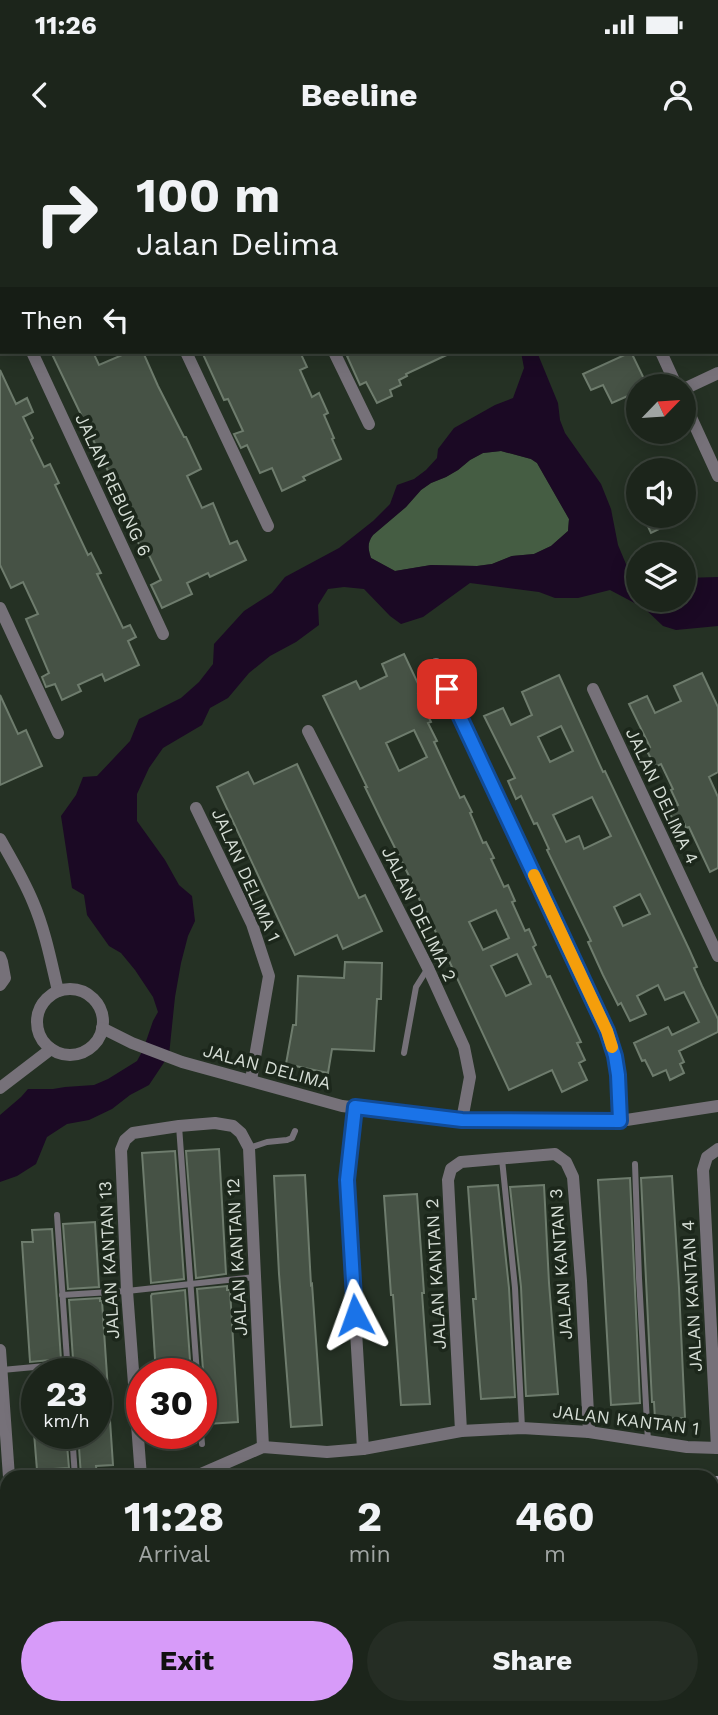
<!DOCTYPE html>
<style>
body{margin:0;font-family:"Work Sans",sans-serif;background:#252d24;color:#f1f3f6;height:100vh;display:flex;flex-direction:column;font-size:26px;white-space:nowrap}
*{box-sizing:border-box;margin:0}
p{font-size:23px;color:#a0a5a3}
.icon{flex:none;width:38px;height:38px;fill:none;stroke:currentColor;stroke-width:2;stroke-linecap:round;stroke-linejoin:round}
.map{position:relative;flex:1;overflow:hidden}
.panel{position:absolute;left:0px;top:1330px;width:719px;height:245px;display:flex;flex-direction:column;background:#1c251b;border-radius:21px 21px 0 0;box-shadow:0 4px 18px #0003,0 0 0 2px #3a423a}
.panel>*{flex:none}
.guide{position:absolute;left:0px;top:0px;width:719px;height:214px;box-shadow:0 4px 18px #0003,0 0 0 2px #3a423a;background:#1c251b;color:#f1f3f6;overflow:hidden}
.needle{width:46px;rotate:65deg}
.controls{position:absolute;left:626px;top:234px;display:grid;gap:14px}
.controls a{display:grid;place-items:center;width:70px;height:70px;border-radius:50%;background:#1c251b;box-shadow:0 4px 18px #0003,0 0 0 2px #3a423a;font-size:35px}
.speed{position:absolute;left:21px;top:1218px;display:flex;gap:14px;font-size:35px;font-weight:700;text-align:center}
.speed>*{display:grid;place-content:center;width:91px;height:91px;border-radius:50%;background:#1c251b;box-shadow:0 4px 18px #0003,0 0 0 2px #3a423a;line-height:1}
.speed small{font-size:18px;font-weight:400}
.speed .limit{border:10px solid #d22;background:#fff;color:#111}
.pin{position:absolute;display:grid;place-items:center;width:60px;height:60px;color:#fff;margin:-30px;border-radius:14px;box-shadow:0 4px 10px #0006}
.me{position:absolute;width:77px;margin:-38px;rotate:356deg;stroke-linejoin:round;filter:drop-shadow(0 0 5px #0008)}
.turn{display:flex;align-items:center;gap:24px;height:147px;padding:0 21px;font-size:32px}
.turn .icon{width:91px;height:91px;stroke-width:2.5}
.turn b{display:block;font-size:49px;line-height:60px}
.then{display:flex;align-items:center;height:66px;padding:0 21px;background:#0003;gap:14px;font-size:26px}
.eta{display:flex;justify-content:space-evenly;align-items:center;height:119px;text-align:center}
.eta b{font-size:42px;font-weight:700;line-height:49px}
.cta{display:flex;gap:14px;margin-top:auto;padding:14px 21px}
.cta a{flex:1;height:80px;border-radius:42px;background:#d79bf9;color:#111;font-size:28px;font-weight:700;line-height:80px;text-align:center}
.cta a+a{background:#252d24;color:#f1f3f6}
.status{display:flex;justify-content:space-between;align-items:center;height:49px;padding:0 35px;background:#1c251b;direction:ltr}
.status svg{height:19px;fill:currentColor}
header{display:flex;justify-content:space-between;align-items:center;height:91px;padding:0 21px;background:#1c251b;font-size:32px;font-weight:700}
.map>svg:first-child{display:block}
.green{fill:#455d43}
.water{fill:#1b0924;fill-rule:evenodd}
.building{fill:#465245;stroke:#6e7c6d;stroke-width:2;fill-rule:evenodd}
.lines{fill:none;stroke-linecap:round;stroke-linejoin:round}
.service{stroke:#767179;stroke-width:6}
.minor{stroke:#767179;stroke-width:12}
.secondary{stroke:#9f98a4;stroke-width:14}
.route-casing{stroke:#114b97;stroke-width:18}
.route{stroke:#1a73e8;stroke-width:12}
.slow{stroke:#f59e0b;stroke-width:12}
.labels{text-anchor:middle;stroke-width:7;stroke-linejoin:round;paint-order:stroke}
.street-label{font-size:18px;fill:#d5ddd5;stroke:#1c271b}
</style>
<div class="status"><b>11:26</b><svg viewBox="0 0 49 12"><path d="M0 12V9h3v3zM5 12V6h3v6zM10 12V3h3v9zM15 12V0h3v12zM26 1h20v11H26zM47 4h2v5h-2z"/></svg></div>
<header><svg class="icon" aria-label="back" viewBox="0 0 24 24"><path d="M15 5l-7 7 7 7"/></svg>Beeline<svg class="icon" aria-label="person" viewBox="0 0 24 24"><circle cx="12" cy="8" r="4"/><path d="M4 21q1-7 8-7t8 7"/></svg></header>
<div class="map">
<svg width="718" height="1575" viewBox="0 0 718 1575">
<rect width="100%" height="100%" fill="#253124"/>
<path class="green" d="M501,311L531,319L537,323L569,379L568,391L551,406L534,414L512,416L492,424L477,426L431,425L395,431L371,418C368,409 367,403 373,395L406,367L421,350L431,343L446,337L458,330L470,320L483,313Z"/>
<path class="water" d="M521,212H537L558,263L560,280L565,293L601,344L611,369L618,405L626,424L639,433V460H684V438L718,437V486L676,490L663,486L644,468L610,450L578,458H555L539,452L470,443L423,477L401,484L390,476L364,449L344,447L328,449L318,465L319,485L296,502L270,516L249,533L228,558L210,568L202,585L163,608L149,628L137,654V681L165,720L179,745L192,756L195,781L188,796L181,823L175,857L169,915L149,945L130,955L112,969L89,980L67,984L47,997L36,1024L17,1036L0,1042V975L21,957L28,949H53L65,947L94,945L108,939L137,921L143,910L153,881L158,872L153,857L135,830L121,813L109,806L87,775L84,755L72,748L61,676L76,655L83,637L97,636L130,601L139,579L181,558L199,542L213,524L214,504L244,471L272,453L285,437L339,408L373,381L390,364L397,345L414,339L426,330L437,318L438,309L454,288L495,265L513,258L524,228ZM501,311L531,319L537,323L569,379L568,391L551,406L534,414L512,416L492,424L477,426L431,425L395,431L371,418C368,409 367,403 373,395L406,367L421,350L431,343L446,337L458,330L470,320L483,313Z"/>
<g class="building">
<polygon points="51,212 93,212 99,225 129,212 143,212 158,246 184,297 186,297 201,329 187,336 202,368 213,363 230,404 237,401 246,420 210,437 208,433 187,443 192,454 162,468 151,445 161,440 147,411 143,413 125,374 127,373 109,333"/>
<polygon points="202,212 300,212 307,227 300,230 312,257 319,253 328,273 324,275 334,298 332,299 341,319 303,337 305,340 282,351 272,328 260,333 247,305 241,308 234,294 243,291 228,259 224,260"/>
<polygon points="357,212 453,212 406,234 407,236 399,240 401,245 390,250 392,256 377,263 366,242 360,245 347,216"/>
<polygon points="631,212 648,247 639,247 639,251 612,263 603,245 591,250 583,234"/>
<polygon points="0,230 16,264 27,258 33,272 23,277 33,298 31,300 44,327 50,324 59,343 55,345 88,415 91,413 101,433 97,434 123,488 130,485 136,497 128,501 139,525 105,541 102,534 78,545 81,551 62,560 55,544 46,547 42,537 49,533 26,479 38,474 23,442 11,448 0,425"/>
<polygon points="643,376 686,376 651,393"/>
<path d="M404,514L422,552L418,554L431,582L428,583L437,601L434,602L460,658L464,656L472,672L470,673L483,703L486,702L494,718L491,719L504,747L508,745L515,761L512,762L525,791L529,789L536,805L533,807L547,837L550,836L581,902L577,903L585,920L579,923L587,940L562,952L552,930L509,950L425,769L424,770L409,736L382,682L365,647H367L323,556L356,541L360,549L387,536L382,524ZM414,590L427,617L399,631L386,603ZM496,770L509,798L483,810L469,782ZM517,814L531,844L506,856L491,826Z"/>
<polygon points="702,533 718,567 718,632 709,637 718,657 718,728 710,732 689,687 686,688 684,683 676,687 668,669 678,665 671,650 673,649 661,624 655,627 646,609 650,607 629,564 647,556 655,573 681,561 674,546"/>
<path d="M559,535L603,632L605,631L689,809L697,827L694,828L702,846L718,879V892L679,911L684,922L680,924L684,933L670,940L666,930L653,936L645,920L642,921L634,903L668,887L672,895L699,882L684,852L665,860L658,845L637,856L646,874L630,881L621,863L618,865L603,835L588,802L591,801L547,710L549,709L537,683L534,684L521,656L516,659L508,641L515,638L484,576L503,568L511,585L532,575L522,552ZM561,586L573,611L550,622L538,597ZM592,657L611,696L584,709L579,696L566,702L553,675ZM640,754L650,774L623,786L614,767Z"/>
<polygon points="0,555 18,594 26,590 42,626 0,645"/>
<polygon points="297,624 359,758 365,755 382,791 343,809 337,795 295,815 217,647 248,632 254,644"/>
<polygon points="345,822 382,823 381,859 377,859 374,911 332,909 328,933 286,924 293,885 296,885 298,836 344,838"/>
<polygon points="219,1009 226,1134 196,1138 186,1011"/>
<polygon points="175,1011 184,1139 151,1143 142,1013"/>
<polygon points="305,1035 311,1145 312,1144 322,1285 291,1287 279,1134 274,1036"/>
<polygon points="672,1036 679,1148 685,1278 655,1279 654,1262 652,1262 641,1038"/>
<polygon points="630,1038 640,1263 611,1265 598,1040"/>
<polygon points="498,1045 509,1148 515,1257 481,1259 473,1159 476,1159 468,1047"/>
<polygon points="544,1045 549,1143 558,1254 527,1256 526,1256 521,1147 510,1047"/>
<polygon points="417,1054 424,1153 422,1153 430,1264 401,1265 393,1155 391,1155 384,1056"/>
<polygon points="95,1082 99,1147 68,1149 63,1084"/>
<polygon points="52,1089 61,1219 30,1222 22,1102 33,1102 32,1090"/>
<polygon points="227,1146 227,1150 230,1150 238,1282 207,1284 197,1149"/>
<polygon points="185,1150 191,1234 156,1234 151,1156 152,1154"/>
<polygon points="100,1158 100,1161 102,1161 113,1325 96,1326 97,1335 81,1336 78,1293 96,1293 96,1234 74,1234 69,1160"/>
<polygon points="34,1293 66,1293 69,1328 37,1330"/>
<polygon points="161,1293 195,1293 196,1303 162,1305"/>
</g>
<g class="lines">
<g class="service">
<polyline points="404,913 416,847 428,828"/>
<polyline points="179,986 197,1234"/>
<polyline points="249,1008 267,1002 287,1000 292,998 295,991"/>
<polyline points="502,1019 515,1148 522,1288"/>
<polyline points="635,1024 639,1138 648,1301"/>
<polyline points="57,1075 68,1234"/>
<polyline points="62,1155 127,1151 255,1137"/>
<polyline points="2,1230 67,1224"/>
<polyline points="72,1293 75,1337"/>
<polyline points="201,1293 202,1304"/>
<polyline points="251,1568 251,1575"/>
</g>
<g class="minor">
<polyline points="2,0 3,2"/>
<polyline points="230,0 231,2"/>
<polyline points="383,0 384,2"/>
<polyline points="563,0 564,2"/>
<polyline points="158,2 161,0"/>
<polyline points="0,76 2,75"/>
<polyline points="0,144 2,147"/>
<polyline points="32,212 163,494"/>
<polyline points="186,212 268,386"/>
<polyline points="334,212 369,284"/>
<polyline points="661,212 677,247"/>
<polyline points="684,249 718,233"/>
<polyline points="684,262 718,336"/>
<polyline points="0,468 58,593"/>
<polyline points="436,524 607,891 615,916 618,935 620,981"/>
<polyline points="593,549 718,816"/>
<polyline points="308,591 428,828 464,907 470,937 462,980"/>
<polyline points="196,668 252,784 269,836 251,940"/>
<path d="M0,699C12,720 24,740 33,762C45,790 51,821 58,851"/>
<polyline points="0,817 2,822 5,838 0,845"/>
<circle cx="70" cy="882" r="33"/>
<polyline points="102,888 132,903 182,922 342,966 462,980 620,981 718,966"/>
<polyline points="0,948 51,909"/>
<polyline points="355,967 347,1040 363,1309"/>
<polyline points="0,1210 9,1337"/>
<polyline points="461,1291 448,1040 451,1029 461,1022 555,1014 566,1022 573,1037 581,1141 589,1292"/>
<polyline points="717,1308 703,1030 707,1017 718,1009"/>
<polyline points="141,1337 127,1151 121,1010 125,1000 133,993 179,986 215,983 233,986 241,993 249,1008 263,1307"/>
<polyline points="194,1337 263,1307 327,1312 363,1309 461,1291 522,1288 589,1292 687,1307 718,1308"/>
<polyline points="0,1362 7,1361"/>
<polyline points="179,1568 180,1575"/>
<polyline points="323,1568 324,1575"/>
<polyline points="510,1568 512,1575"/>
<polyline points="62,1575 116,1568"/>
</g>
<g class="secondary">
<polyline points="712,1343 718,1343"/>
<polyline points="0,1397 7,1396"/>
</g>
</g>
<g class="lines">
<g class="route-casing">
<polyline id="route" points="355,1175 347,1040 355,967 462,980 620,981 618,935 615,916 607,891 447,549"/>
</g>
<use href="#route" class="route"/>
<polyline class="slow" points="534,735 607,891 612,907"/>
</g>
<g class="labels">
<g class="street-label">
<text transform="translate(113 345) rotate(65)" y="6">JALAN REBUNG 6</text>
<text transform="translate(662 656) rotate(65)" y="6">JALAN DELIMA 4</text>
<text transform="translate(246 735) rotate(66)" y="6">JALAN DELIMA 1</text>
<text transform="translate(419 774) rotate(64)" y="6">JALAN DELIMA 2</text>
<text transform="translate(267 927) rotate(15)" y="6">JALAN DELIMA</text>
<text transform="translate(237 1117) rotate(-93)" y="6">JALAN KANTAN 12</text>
<text transform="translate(109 1120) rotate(-93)" y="6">JALAN KANTAN 13</text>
<text transform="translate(561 1124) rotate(-94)" y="6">JALAN KANTAN 3</text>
<text transform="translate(436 1134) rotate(-93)" y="6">JALAN KANTAN 2</text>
<text transform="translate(692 1156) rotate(-93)" y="6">JALAN KANTAN 4</text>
<text transform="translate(626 1280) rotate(7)" y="6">JALAN KANTAN 1</text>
</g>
</g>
</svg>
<div class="controls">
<a><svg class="needle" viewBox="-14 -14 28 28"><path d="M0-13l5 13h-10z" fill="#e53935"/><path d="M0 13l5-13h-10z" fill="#a0a5a3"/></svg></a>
<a><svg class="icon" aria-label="sound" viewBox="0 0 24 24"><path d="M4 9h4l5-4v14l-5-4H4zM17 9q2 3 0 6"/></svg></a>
<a><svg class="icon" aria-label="layers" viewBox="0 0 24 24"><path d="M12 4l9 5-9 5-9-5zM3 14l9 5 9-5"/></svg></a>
</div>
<div class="speed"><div>23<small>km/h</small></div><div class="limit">30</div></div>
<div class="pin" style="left:447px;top:549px;background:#d93025"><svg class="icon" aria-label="arrive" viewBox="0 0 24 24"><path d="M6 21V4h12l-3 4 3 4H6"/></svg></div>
<svg class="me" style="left:355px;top:1175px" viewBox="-20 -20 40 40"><path d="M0-17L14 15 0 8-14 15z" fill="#1a73e8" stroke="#fff" stroke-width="4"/></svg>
<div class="guide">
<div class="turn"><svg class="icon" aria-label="right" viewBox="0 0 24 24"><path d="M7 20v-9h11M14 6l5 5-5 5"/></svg><div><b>100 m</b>Jalan Delima</div></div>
<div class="then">Then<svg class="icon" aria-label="left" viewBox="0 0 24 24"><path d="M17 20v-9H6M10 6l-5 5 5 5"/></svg></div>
</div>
<section class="panel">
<div class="eta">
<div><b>11:28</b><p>Arrival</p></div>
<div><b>2</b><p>min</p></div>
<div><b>460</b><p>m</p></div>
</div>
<div class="cta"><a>Exit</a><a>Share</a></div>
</section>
</div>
